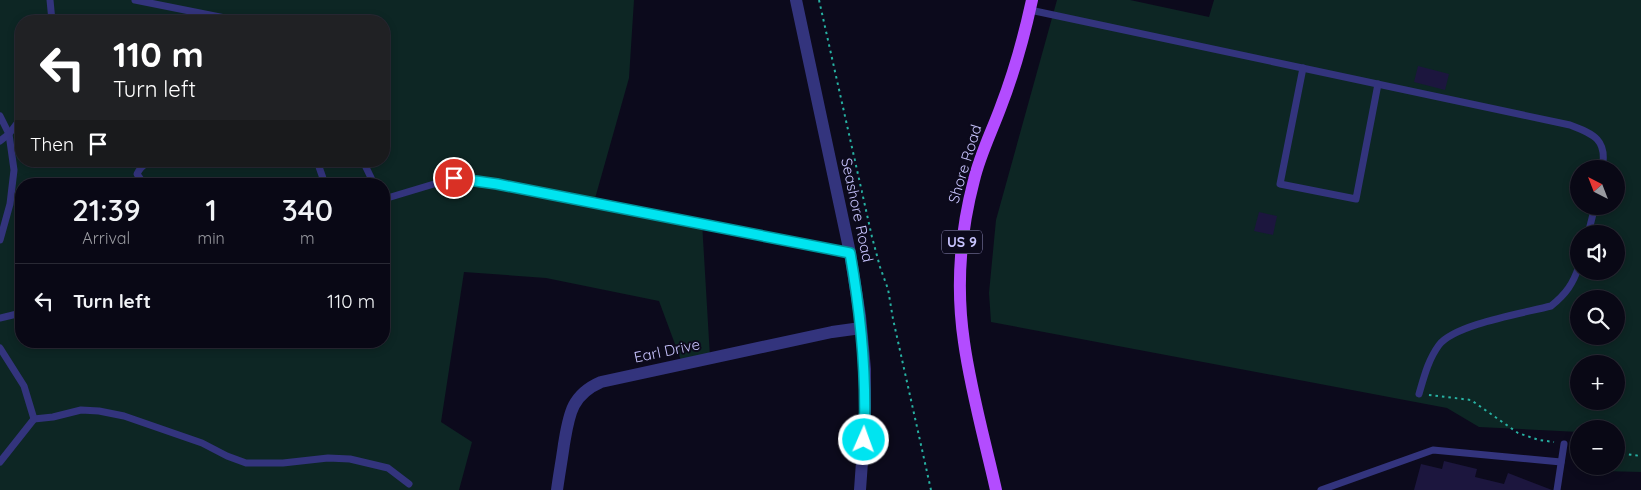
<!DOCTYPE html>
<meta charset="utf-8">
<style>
body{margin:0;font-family:Quicksand,sans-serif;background:#171622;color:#f1f3f6;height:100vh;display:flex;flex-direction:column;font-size:19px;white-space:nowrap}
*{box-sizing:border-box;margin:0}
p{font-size:16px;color:#999aa0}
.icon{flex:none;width:28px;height:28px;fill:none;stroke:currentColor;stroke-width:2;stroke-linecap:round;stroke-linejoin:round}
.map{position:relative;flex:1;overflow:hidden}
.sheet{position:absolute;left:15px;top:178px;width:375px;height:170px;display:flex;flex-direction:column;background:#090815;border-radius:20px;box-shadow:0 2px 8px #0003,0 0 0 1px #292934}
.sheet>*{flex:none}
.top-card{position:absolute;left:15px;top:15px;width:375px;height:152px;border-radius:20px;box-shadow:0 2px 8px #0003,0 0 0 1px #292934;background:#202124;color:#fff;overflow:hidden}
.needle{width:32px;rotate:318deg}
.tools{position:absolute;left:1570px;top:160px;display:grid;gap:10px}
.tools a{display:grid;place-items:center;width:55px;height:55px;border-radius:50%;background:#090815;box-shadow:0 2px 8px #0003,0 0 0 1px #292934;font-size:25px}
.pin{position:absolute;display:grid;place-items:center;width:42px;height:42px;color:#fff;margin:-21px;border:2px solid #fff;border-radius:50%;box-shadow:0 1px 5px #0007}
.me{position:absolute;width:55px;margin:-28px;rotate:2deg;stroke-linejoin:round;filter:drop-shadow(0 0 4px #0008)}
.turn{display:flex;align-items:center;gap:18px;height:105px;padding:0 15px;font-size:22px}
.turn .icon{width:65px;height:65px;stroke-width:2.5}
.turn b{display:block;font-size:35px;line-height:42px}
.then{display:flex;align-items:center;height:48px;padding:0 15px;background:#0003;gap:10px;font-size:19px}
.eta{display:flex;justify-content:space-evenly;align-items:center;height:85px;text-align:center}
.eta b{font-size:30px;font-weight:600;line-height:35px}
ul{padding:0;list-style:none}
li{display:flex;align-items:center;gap:15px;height:75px;padding:0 15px;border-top:1px solid #292934}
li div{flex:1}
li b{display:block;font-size:19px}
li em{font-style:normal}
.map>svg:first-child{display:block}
.green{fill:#0d2624;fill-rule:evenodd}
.building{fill:#1c163e}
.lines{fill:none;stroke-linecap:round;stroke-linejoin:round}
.path{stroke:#27b1a2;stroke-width:2;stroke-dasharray:2.5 4;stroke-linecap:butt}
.service{stroke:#33347d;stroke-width:7}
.minor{stroke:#33347d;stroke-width:12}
.tertiary{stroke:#33347d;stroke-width:12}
.primary{stroke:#b34cff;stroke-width:12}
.route-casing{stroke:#00949c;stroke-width:12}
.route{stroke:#00e4f0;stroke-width:9}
.labels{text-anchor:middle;stroke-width:4;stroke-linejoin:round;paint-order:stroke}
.shield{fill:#0c0a1c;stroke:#908dbb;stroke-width:1}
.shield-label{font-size:14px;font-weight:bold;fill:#c9c5ff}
.street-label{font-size:15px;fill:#c9c5ff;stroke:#0c0a1c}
</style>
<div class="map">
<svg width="1641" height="490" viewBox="0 0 1641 490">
<rect width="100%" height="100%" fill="#0c0a1c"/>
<g class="green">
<path d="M0,0H634L629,78L594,202L702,222L710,357L682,363L659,301L546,278L464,272L441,422L472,442L459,490H0ZM21,21H384V161H21ZM21,184H384V341H21Z"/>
<path d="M1057,0H1130L1209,17L1214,0H1641V472L1602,471L1603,466H1616V429H1579V432L1479,427L1447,408L991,322L989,293L996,220ZM1579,169H1616V206H1579ZM1579,234H1616V271H1579ZM1579,299H1616V336H1579ZM1579,364H1616V401H1579Z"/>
</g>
<g class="building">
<polygon points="1418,66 1449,74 1445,90 1414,82"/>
<polygon points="1259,212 1277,216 1273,235 1254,231"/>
<polygon points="1444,461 1477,469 1475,477 1504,484 1508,473 1552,490 1414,490 1421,464 1442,469"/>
</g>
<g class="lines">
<g class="path">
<polyline points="819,0 872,237 880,267 888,289 893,319 931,490"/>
<polyline points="1429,395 1471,400 1518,433 1539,440 1554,442"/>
<polyline points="1616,453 1641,456"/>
</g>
<g class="service">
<polyline points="50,0 52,21"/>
<polyline points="135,0 240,21"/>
<path d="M1030,10L1570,125C1594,134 1608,140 1602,169"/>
<polyline points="1303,68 1280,184 1356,199 1378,84"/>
<polyline points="0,116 9,134 14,170 10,204 0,240"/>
<polyline points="0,141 9,134 21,118"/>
<polyline points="218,161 235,164 255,161"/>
<polyline points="317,161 325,184"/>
<polyline points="363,161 374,184"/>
<path d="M144,184L137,174C142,164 147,163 157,161"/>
<polyline points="384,199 454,178 497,184 850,253"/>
<polyline points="1588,234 1595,206"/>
<polyline points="0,318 21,313"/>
<polyline points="0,348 24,386 34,419 0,462"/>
<path d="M1419,394C1424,377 1428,360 1439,345C1455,324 1525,313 1551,306C1566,294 1573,284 1579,266"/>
<polyline points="34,419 53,417 81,410 99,411 124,416 202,443 227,456 246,463 283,463 328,458 350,459 388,468 409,484"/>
<polyline points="1321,490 1433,450 1561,462"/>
<polyline points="1557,490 1564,444"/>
</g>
<path class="minor" d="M557,490C559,475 562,459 564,444C569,415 571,395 601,382L832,332L861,328"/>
<polyline class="tertiary" points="796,0 850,253 860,316 865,369 865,420 860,490"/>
<path class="primary" d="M996,490C985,441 971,392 964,342C956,288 960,233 974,180C980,155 991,133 1000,109C1014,73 1024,37 1032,0"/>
</g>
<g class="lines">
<g class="route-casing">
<path id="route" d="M454,178L497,184L850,253C861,315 867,377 864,440"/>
</g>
<use href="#route" class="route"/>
</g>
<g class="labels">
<rect class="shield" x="942" y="230.5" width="40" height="23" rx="4"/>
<g class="shield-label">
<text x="962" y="247">US 9</text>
</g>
<g class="street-label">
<text transform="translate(965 164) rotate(-73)" y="5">Shore Road</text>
<text transform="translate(857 210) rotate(78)" y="5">Seashore Road</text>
<text transform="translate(667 351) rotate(-12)" y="5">Earl Drive</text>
</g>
</g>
</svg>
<div class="tools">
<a><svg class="needle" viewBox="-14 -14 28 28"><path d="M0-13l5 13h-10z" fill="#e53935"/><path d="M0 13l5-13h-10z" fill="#999aa0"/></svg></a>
<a><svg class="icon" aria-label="sound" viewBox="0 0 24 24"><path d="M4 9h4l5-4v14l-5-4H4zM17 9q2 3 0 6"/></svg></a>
<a><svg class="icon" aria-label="search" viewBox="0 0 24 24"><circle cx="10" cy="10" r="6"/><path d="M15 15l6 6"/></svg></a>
<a>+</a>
<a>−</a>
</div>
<div class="pin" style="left:454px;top:178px;background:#d93025"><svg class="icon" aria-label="arrive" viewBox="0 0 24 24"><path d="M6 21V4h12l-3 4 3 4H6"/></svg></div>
<svg class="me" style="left:864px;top:440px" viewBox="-20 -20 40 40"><circle r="17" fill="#00e4f0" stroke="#fff" stroke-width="3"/><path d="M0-11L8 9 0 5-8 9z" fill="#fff"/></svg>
<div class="top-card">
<div class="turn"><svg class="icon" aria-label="left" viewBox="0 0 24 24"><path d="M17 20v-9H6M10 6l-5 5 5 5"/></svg><div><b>110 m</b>Turn left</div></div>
<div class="then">Then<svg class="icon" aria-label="arrive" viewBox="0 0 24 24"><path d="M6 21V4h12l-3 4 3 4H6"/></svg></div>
</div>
<section class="sheet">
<div class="eta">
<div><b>21:39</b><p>Arrival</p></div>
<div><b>1</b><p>min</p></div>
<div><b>340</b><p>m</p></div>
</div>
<ul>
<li><svg class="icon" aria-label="left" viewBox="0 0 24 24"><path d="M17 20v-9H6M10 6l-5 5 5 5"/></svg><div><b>Turn left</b></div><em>110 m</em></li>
</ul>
</section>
</div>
